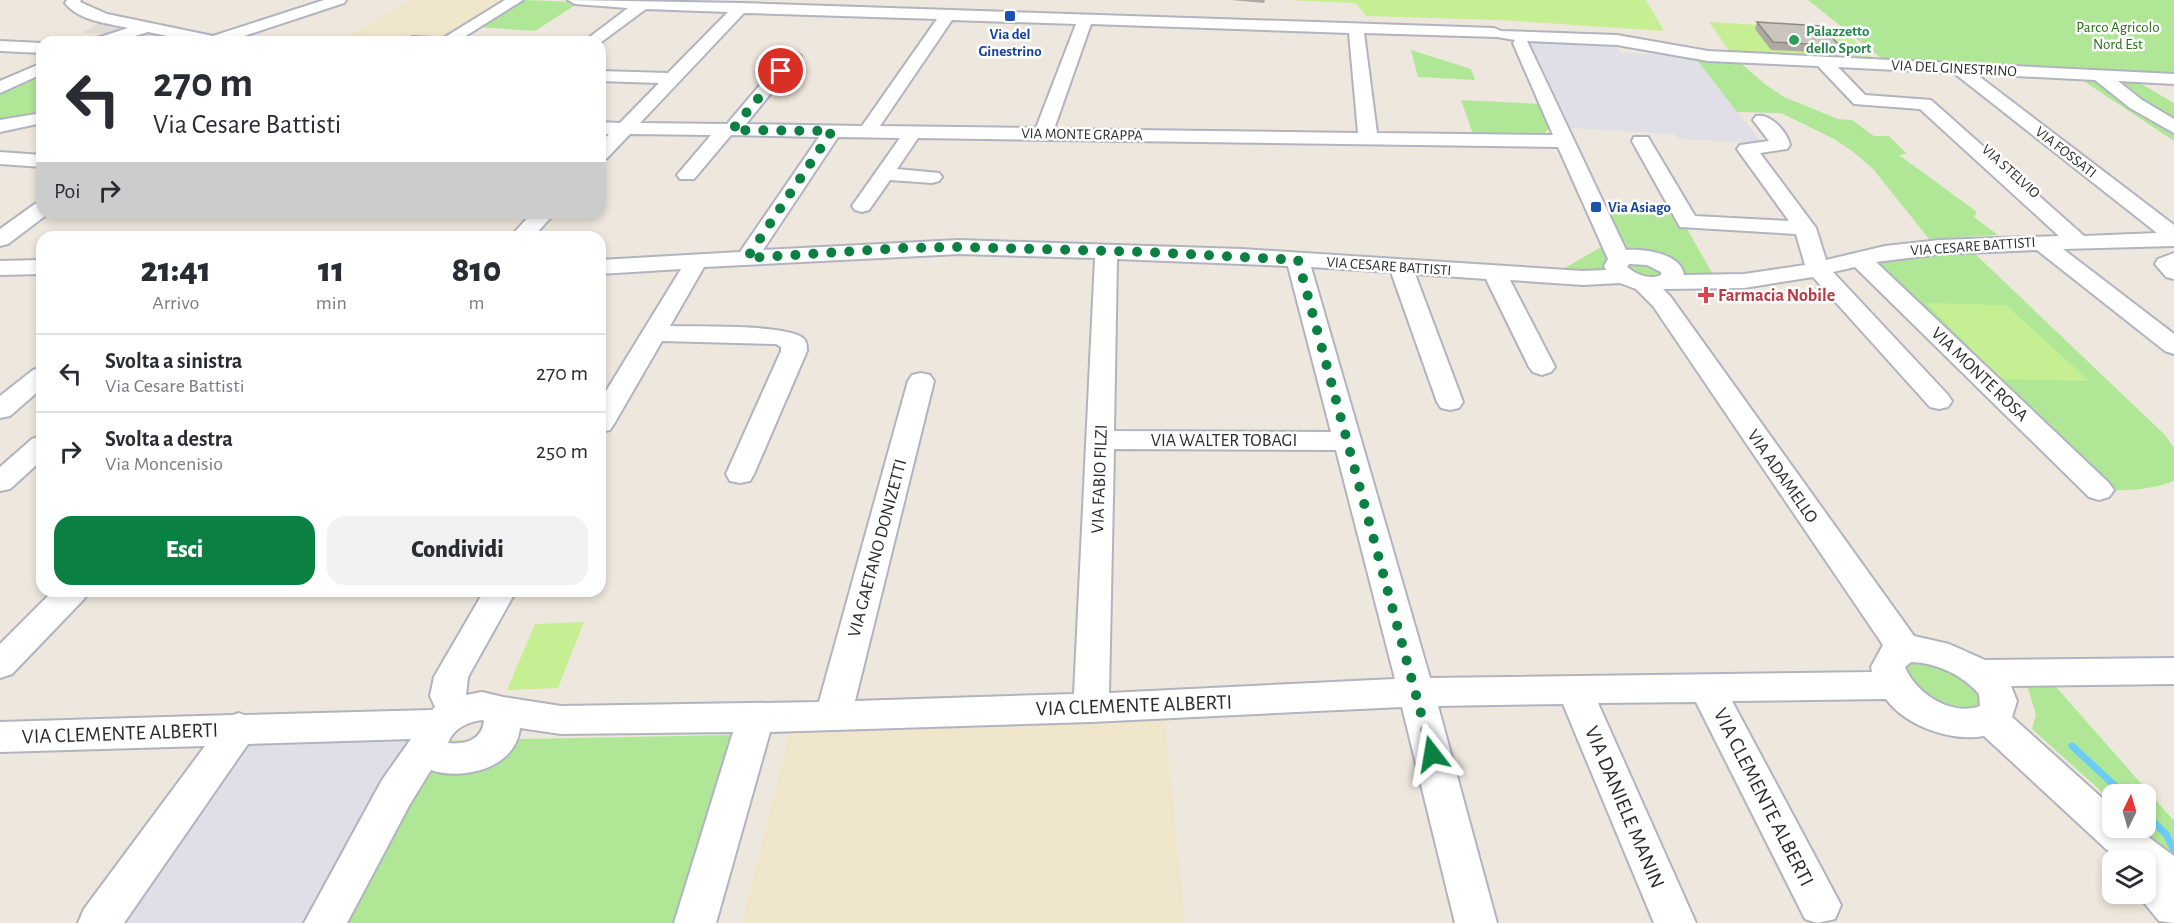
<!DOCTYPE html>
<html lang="it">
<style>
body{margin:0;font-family:"Alegreya Sans",sans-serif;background:#f2f2f3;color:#2b2b33;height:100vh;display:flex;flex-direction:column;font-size:22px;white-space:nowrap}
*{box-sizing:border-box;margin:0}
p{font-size:20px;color:#7c7c81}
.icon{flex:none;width:33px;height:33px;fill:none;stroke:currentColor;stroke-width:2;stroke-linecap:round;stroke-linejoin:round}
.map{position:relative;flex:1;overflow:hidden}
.details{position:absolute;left:36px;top:231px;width:570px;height:366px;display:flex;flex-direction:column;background:#fff;border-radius:18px;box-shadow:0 3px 9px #0003}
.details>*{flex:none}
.guide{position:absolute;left:36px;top:36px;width:570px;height:183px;border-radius:18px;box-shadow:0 3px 9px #0003;background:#fff;color:#2b2b33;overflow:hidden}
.needle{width:39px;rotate:5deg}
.controls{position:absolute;left:2102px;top:784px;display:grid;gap:12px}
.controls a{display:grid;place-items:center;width:54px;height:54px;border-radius:12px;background:#fff;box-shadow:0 3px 9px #0003;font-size:30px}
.pin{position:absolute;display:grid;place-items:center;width:51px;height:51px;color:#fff;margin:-26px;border:3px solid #fff;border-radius:50%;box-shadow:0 2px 6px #0007}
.me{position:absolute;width:66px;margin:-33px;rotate:346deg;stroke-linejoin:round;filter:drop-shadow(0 0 4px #0008)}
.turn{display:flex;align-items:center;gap:21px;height:126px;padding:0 18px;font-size:27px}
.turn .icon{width:78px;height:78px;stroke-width:2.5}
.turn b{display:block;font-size:42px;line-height:51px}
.then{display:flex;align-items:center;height:57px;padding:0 18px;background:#0003;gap:12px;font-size:22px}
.eta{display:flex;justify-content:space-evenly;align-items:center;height:102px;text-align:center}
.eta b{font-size:36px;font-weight:800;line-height:42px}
.action{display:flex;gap:12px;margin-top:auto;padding:12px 18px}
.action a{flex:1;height:69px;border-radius:18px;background:#0b8043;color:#fff;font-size:24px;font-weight:800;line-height:69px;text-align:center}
.action a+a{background:#f2f2f3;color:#2b2b33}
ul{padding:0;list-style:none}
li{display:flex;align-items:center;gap:18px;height:78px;padding:0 18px;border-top:2px solid #e1e1e2}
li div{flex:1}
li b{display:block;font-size:22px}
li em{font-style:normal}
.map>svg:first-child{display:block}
.industrial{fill:#e0dee6}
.education{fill:#f0e6cc}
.green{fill:#b0e797}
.pitch{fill:#c5ef92}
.plaza{fill:#dedad4}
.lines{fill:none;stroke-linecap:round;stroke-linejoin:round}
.stream{stroke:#6bccf5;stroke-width:7}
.minor-casing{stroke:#b1b3c0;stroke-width:4}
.minor{fill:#fff;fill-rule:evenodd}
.wall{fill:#ada9a2}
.shaded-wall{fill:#8d8984}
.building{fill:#c9c4bc;stroke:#8d8984;stroke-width:1.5}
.route{stroke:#0b8043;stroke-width:10;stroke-dasharray:0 18}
.transit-dot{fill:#1a4fb4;stroke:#fff;stroke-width:2}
.leisure-dot{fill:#2e9e5b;stroke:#fff;stroke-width:2}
.health-dot{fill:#e0444e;stroke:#fff;stroke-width:2}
.labels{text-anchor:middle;stroke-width:5;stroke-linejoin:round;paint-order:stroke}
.far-park-label{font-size:15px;fill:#266e16;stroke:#fff}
.far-leisure-label{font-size:15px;font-weight:bold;fill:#27864d;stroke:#fff;text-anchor:start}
.far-transit-label{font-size:15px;font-weight:bold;fill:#164399;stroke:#fff}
.far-street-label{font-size:15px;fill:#2b2b2b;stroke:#fff}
.health-label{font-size:18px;font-weight:bold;fill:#be3a42;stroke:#fff;text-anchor:start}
.street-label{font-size:18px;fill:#2b2b2b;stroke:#fff}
.near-street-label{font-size:21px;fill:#2b2b2b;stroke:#fff}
</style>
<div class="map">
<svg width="2174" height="923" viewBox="0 0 2174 923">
<rect width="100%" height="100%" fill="#eee7dd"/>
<g class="industrial">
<polygon points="1529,40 1613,42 1621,53 1694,56 1762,143 1680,139 1674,134 1571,128"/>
<polygon points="417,741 313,923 118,923 245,744"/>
</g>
<g class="education">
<polygon points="410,0 504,0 436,42 337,42"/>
<polygon points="1165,719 1185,923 742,923 790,732"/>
</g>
<g class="green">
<polygon points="522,0 580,2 535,31 476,27"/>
<polygon points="1808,0 2174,0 2174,74 1886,62"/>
<polygon points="1411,50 1471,69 1475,80 1418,77"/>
<polygon points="1694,56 1735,58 1766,85 1784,97 1838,119 1852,120 1874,136 1889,136 1907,154 1899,155 1977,212 1974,217 1998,235 1929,239 1873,169 1852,151 1834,139 1781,113 1737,112"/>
<polygon points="42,71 42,117 0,124 0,89"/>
<polygon points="2076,76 2133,79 2174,103 2174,141"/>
<polygon points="1461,100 1541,104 1551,126 1544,134 1537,137 1474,137"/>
<polygon points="1598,212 1679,215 1722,290 1568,283 1563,269 1603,246"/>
<path d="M1971,250L2165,435L2174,448V481C2149,490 2125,492 2098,489L1869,261Z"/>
<path d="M1914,662L1944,663L1980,692L1979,703C1970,714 1937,707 1926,699C1918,693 1912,681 1906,673L1908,665Z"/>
<polygon points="2050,680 2174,821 2174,858 2141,828 2145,828 2145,795 2112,795 2112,801 2032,729 2036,715 2027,685"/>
<polygon points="734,735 676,923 313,923 417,741"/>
</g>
<g class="pitch">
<polygon points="1287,0 1646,0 1664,31 1500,20 1366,16 1356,3"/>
<polygon points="1709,22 1844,30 1872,58 1730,52"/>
<polygon points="1926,303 2006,305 2089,381 2001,379"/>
<polygon points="584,622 558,688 507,690 535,624"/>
</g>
<polygon class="plaza" points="100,22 210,42 113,35 116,33 83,33"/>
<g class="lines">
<g class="stream">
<polyline points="2072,746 2125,795"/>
<polyline points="2145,814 2166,834 2174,850"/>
</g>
<g class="minor-casing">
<g id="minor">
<path d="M67,0H81L80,2L107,14L213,36L324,0H346L344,3L226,42H196L148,32L116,42H92L94,39L128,28C107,23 79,21 65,3Z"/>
<polygon points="505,0 523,0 456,42 437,42"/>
<path d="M568,0L741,3L1494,28L1501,31L1617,35L1708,51L2174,74V84L2118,81L2142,100L2174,119V133L2130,108L2095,80L1976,74L2174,225V246L2063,249L2174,334V354L2165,351L2037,250L1940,254L1876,262L2109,483L2114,490L2109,497L2099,500L2089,497L1855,267L1833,272L1948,395L1952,401L1948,407L1939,409L1930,407L1813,277L1744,288L1663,289L1670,296L1914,636L1949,644L1985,660L2174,658V684L2011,686L2017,701L2012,717L2112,807V828H2136L2174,856V923L2159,921L2137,894H2145V861H2119L1984,736C1951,742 1906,726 1886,699L1732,701L1841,905L1835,919L1817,923L1805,919L1696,702L1598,703L1696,923H1654L1563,704L1438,706L1497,923H1455L1402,707L1091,722L770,732L716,923H674L733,732L561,734L520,728C516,768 463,781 431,770L410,804L347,923H304L382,780L411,739L248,744L124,923H78L84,909L205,746L0,752V722L233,715L239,713L244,715L432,710L435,707L430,696L434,677L484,591H516L468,677L466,695L482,692L503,697L561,706L819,702L908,381L912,375L921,373L930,375L934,381L855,701L1074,694L1095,258L959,254L704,267L670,326C696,327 786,324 803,338C807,342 807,346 807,351L754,474L750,481L740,483L730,481L726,474L781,351V347L776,344L662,341L614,424L610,430L600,432V401L681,269L600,274V260L740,252L819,137L731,135L694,179H680L677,175L711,135L630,134L607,158L600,160V143L609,134H600V122L620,123L659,83L600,81V71L668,73L728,12L646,9L600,43L583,42L628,8L575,4ZM744,13L937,19L862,126L746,124L801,56L793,51L787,53L727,124L640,123ZM952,20L1076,24L1036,128L880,126ZM1091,24L1349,33L1358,133L1054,129ZM1364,33L1497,37L1515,40L1513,43L1553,135L1377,133ZM1527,41L1617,45L1708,61L1818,66L1854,104L1920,109L2059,236L1940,240L1885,246L1826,260L1816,228L1760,153L1787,149L1790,145C1787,131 1770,113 1756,116L1753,120L1769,141L1740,145L1737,149L1789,221L1695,216L1648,137H1634L1632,141L1680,227L1796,234L1805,265L1744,274L1684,275C1681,253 1644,249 1626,250ZM1838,67L1954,73L2157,233L2084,236L1931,100L1865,95ZM838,137L900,138L852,206L855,210L862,212L869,210L890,180L932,183L939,181L942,177L939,173L897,169L918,138L1558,147L1608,259L1604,266L1606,270L1583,271L1242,249L959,240L763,250ZM1117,259L1288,266L1331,432L1114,431ZM1629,264L1647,265L1661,272V275C1649,280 1637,275 1627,267ZM1311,267L1391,272L1437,402L1441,408L1450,410L1459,408L1463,402L1415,274L1486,279L1529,367L1533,372L1542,375L1551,372L1555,367L1510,280L1583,285L1620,283L1636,289L1653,306L1883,645L1871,667L1872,672L1430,678ZM1114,449L1336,450L1395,679L1109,693ZM1911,662C1936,663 1962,674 1979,694L1980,706C1952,717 1915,693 1905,667ZM482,720L484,721C482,740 465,745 448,743C453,729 467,722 482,720Z"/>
<polygon points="0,41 42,43 42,53 0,51"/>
<polygon points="42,63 42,74 0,93 0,81"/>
<polygon points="42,113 42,123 0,132 0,120"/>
<polygon points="0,152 42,155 42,167 0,164"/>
<polygon points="42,202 42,213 49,213 8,244 0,246 0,229 35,204"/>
<polygon points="532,213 555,213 533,237 510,237"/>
<polygon points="2174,253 2174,279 2166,277 2155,264 2158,259"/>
<polygon points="42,260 42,274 0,275 0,261"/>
<polygon points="42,367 42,388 10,416 0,418 0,396 33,370"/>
<polygon points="42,436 42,460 10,489 0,491 0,467 32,439"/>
<polygon points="53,591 89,591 84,599 12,674 0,678 0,644"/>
</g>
</g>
<use href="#minor" class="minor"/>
</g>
<g class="wall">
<polygon points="1231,0 1265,0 1264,3"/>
<polygon points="1757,22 1840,46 1837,53 1771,50 1755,29"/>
</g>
<polygon class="shaded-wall" points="436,37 437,42 428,42"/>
<g class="building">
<polygon points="1757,22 1821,26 1840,46 1773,42"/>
<polygon points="412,36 436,37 428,42 403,42"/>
</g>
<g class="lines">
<polyline class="route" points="781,71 732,130 832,131 747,258 903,248 959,247 1147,252 1298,260 1432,754"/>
</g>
<g class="transit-dot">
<rect x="1004" y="10" width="12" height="12" rx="3"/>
<rect x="1590" y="201" width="12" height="12" rx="3"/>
</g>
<circle class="leisure-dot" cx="1794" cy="40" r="6"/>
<path class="health-dot" d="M1703 286h6v6h6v6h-6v6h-6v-6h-6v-6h6z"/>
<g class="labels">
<g class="far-park-label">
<text x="2118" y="32">Parco Agricolo<tspan x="2118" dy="17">Nord Est</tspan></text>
</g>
<g class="far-leisure-label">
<text x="1806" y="36">Palazzetto<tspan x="1806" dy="17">dello Sport</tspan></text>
</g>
<g class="far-transit-label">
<text x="1010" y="39">Via del<tspan x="1010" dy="17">Ginestrino</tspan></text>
<text x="1608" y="212" text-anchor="start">Via Asiago</text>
</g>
<g class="far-street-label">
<text transform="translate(1954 68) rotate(3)" y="5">VIA DEL GINESTRINO</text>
<text transform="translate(1082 134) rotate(1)" y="5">VIA MONTE GRAPPA</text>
<text transform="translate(2066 152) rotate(38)" y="5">VIA FOSSATI</text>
<text transform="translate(2011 171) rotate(42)" y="5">VIA STELVIO</text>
<text transform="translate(1973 246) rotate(-4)" y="5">VIA CESARE BATTISTI</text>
<text transform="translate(1389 266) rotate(4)" y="5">VIA CESARE BATTISTI</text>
</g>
<g class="health-label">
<text x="1718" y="301">Farmacia Nobile</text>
</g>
<g class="street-label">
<text transform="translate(1980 374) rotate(44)" y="6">VIA MONTE ROSA</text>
<text x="1224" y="446">VIA WALTER TOBAGI</text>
<text transform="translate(1783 476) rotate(55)" y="6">VIA ADAMELLO</text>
<text transform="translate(1099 479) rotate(-88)" y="6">VIA FABIO FILZI</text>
<text transform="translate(877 548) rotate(-75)" y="6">VIA GAETANO DONIZETTI</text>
</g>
<g class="near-street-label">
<text transform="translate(1134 705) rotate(-2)" y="7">VIA CLEMENTE ALBERTI</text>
<text transform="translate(120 733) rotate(-2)" y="7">VIA CLEMENTE ALBERTI</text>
<text transform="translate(1764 797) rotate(63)" y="7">VIA CLEMENTE ALBERTI</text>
<text transform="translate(1625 807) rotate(67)" y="7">VIA DANIELE MANIN</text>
</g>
</g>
</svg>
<div class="controls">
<a><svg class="needle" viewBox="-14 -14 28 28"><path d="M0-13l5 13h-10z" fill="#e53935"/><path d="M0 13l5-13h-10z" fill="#7c7c81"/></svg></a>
<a><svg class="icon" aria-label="layers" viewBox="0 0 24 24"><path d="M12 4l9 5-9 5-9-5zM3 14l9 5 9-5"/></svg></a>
</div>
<div class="pin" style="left:781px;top:71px;background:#d93025"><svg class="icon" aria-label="arrive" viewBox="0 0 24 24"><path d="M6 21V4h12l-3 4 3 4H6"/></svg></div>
<svg class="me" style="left:1432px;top:754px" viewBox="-20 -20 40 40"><path d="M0-17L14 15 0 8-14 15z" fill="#0b8043" stroke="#fff" stroke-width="4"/></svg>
<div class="guide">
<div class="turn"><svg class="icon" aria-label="left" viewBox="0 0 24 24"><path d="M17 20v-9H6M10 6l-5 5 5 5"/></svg><div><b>270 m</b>Via Cesare Battisti</div></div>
<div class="then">Poi<svg class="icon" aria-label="right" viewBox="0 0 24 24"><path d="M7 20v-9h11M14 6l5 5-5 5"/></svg></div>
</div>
<section class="details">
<div class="eta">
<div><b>21:41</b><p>Arrivo</p></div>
<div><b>11</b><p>min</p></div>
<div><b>810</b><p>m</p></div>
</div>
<ul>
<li><svg class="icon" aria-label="left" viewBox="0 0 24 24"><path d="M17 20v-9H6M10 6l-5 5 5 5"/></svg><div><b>Svolta a sinistra</b><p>Via Cesare Battisti</p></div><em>270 m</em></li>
<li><svg class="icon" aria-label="right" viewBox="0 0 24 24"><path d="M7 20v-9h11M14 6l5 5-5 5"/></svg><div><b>Svolta a destra</b><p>Via Moncenisio</p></div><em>250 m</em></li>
</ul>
<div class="action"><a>Esci</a><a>Condividi</a></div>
</section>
</div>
